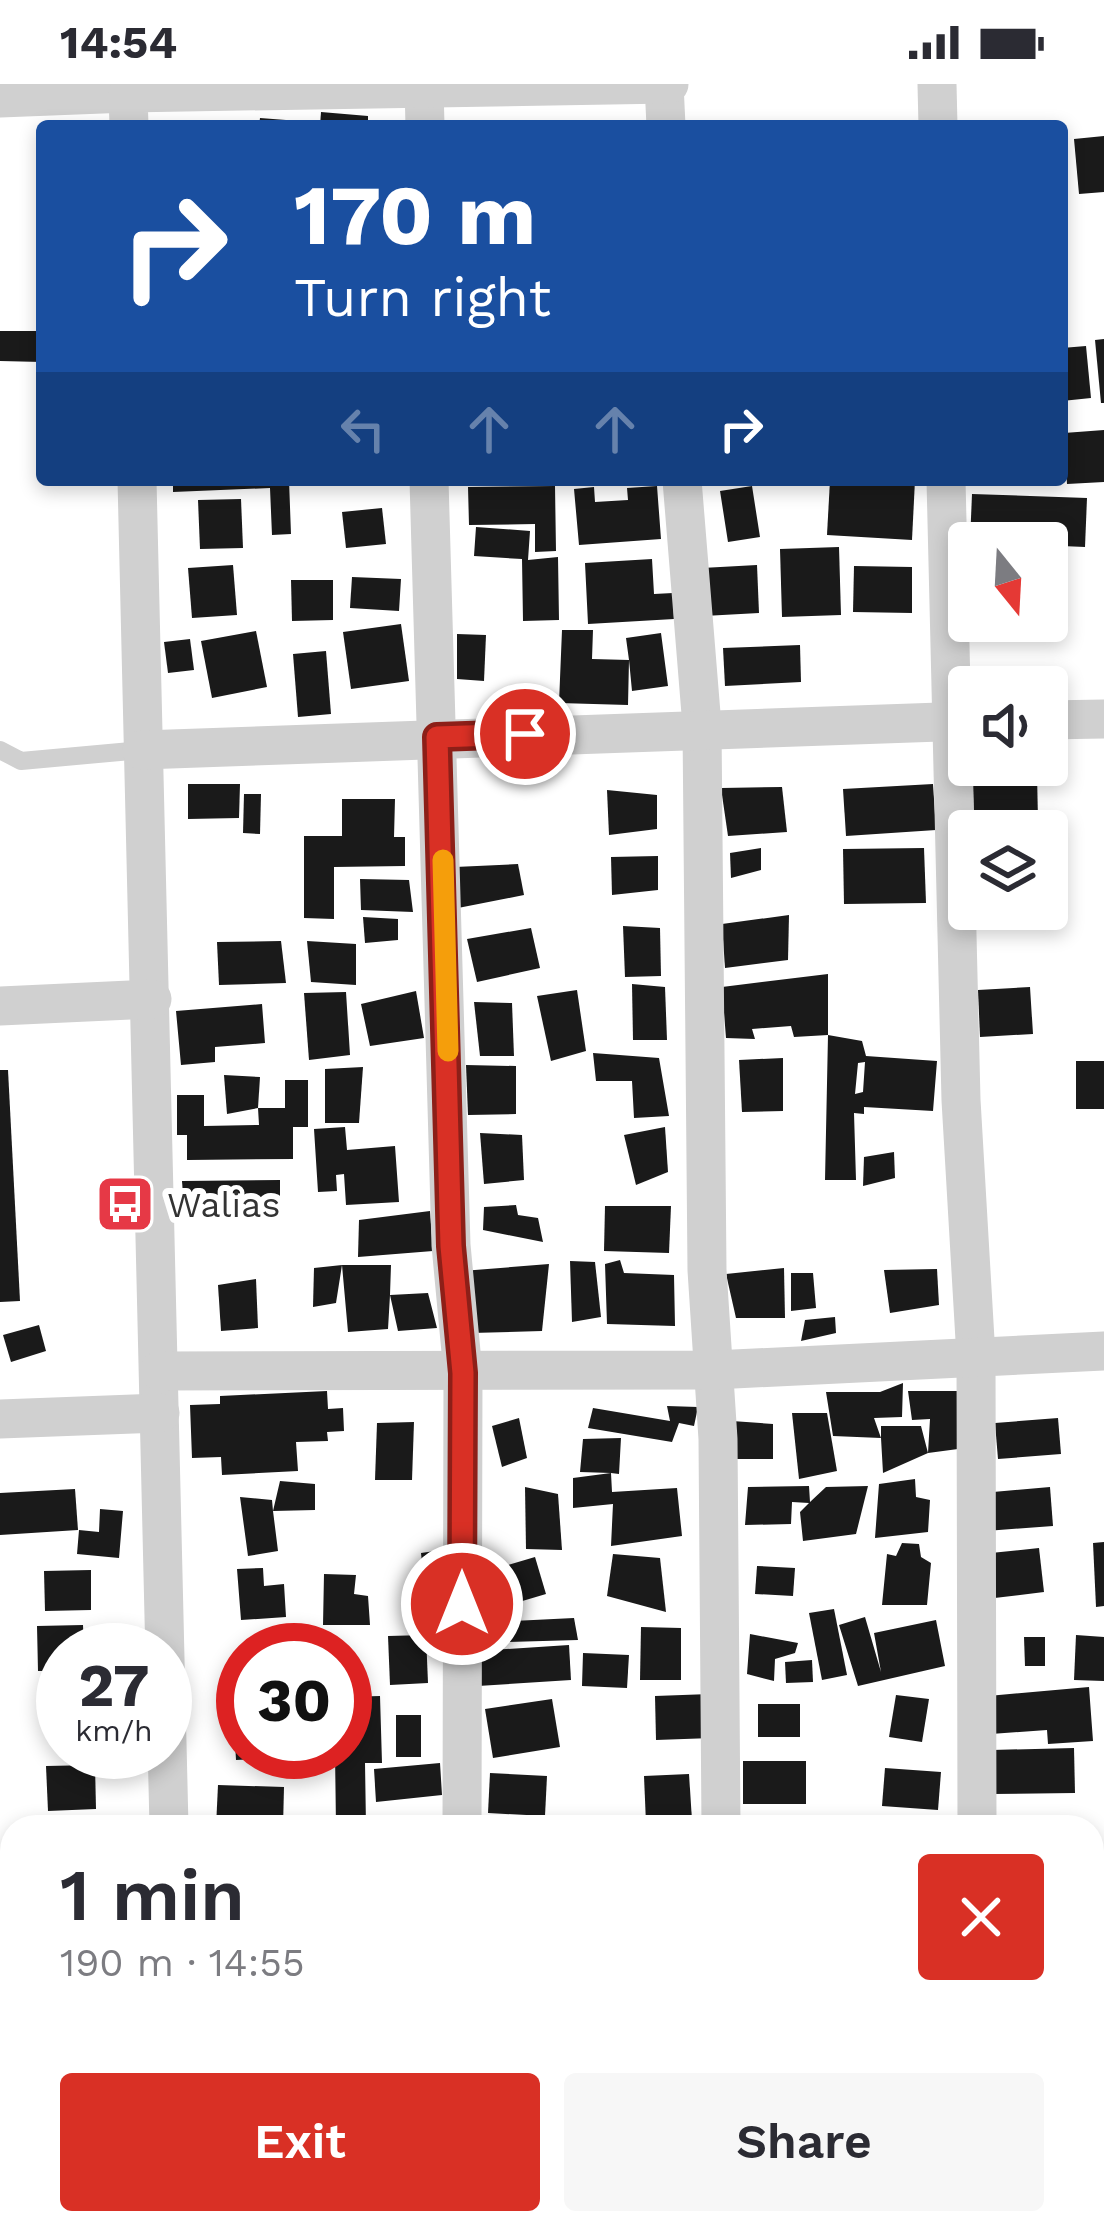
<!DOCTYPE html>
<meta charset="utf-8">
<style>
body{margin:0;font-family:"Work Sans",sans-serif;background:#f7f7f7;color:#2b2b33;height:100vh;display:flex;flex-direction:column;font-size:45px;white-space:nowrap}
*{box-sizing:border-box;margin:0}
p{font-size:39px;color:#7c7c81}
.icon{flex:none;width:66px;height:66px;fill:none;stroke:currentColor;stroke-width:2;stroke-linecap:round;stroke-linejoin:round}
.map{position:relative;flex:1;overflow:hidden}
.panel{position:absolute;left:0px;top:1731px;width:1104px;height:420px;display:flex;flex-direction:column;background:#fff;border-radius:36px 36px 0 0;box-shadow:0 6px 18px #0003}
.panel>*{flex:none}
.guide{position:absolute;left:36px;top:36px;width:1032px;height:366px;border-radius:12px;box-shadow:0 6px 18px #0003;background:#1a4fa0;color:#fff;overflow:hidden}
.needle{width:78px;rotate:162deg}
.controls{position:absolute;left:948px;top:438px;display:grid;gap:24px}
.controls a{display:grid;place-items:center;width:120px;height:120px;border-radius:12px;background:#fff;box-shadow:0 6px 18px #0003;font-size:60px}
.speed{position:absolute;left:36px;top:1539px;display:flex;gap:24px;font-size:60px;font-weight:700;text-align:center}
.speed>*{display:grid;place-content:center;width:156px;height:156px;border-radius:50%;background:#fff;box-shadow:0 6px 18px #0003;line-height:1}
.speed small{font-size:30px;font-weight:400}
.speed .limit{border:18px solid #d22;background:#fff;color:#111}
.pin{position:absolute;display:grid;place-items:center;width:102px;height:102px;color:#fff;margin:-51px;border:6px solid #fff;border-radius:50%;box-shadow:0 3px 12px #0007}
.me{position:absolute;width:132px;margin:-66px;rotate:0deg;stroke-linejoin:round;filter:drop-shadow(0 0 9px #0008)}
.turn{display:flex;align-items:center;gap:42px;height:252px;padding:0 60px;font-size:54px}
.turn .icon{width:156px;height:156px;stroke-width:2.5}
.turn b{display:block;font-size:84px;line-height:102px}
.lanes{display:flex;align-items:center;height:114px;padding:0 60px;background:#0003;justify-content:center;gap:60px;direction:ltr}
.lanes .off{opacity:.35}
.round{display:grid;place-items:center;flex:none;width:126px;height:126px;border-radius:12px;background:#f7f7f7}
.head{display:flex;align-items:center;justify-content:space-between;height:204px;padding:0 60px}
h1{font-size:72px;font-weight:600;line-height:90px}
.action{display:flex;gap:24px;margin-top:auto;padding:24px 60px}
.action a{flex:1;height:138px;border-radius:12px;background:#d93025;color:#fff;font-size:48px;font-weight:600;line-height:138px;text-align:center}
.action a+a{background:#f7f7f7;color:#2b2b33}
.status{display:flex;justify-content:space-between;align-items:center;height:84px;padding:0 60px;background:#fff;direction:ltr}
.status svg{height:33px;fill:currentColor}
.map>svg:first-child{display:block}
.building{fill:#1a1a1a;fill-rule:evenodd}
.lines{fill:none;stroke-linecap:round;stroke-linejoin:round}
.lane{stroke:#d0d0d0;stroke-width:18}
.street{stroke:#d0d0d0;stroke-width:39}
.route-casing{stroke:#8d1f18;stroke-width:30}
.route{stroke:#d93025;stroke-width:21}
.slow{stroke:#f59e0b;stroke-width:21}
.labels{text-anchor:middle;stroke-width:12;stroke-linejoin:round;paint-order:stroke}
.poi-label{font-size:36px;fill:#333;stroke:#fff;text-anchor:start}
</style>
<div class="status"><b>14:54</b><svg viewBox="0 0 49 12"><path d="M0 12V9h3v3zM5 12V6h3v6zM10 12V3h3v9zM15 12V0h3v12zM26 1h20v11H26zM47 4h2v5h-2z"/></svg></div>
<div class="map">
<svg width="1104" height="2151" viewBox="0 0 1104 2151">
<rect width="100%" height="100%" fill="#fff"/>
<g class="building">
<polygon points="321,28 368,32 368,42 320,42"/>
<polygon points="260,34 312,38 312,42 259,42"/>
<rect x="518" y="37" width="28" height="5"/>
<polygon points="1104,52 1104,108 1079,110 1074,55"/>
<polygon points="0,247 42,247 42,278 0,277"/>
<polygon points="1104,255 1104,319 1101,319 1095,256"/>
<polygon points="1086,262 1091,314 1062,317 1062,264"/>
<polygon points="1104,346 1104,398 1067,400 1064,349"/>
<polygon points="173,396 289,396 291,450 272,451 270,404 173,408"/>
<polygon points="830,396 915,396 912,456 827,451"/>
<polygon points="963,396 1042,396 1042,401 963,402"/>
<polygon points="555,402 556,467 535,468 535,440 469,441 468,403"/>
<polygon points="657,402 661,455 579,461 574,405 594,403 595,418 628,416 627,404"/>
<polygon points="752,402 760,453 728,458 720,407"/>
<polygon points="972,410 1087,414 1085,463 970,458"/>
<polygon points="241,415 243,464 200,465 198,416"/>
<polygon points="382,424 386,460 346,464 342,428"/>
<polygon points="476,443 530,447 528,476 558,473 559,536 523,537 522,475 474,472"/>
<polygon points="839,463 841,531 782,533 780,465"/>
<polygon points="652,475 654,510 673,509 674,535 588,540 585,479"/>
<polygon points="233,481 237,531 192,534 188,484"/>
<polygon points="757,481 759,529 704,532 702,484"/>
<polygon points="854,482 912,483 912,529 853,528"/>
<polygon points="352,493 401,495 399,527 350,524"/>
<polygon points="291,496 333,496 333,536 292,537"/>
<polygon points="401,540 409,597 351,605 343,548"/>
<polygon points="562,546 593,546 592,575 629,576 626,554 661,549 668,602 632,607 629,576 628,621 559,619"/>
<polygon points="256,547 267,603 212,614 201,557"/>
<polygon points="457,550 486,551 484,597 457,595"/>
<polygon points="190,555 194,586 168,589 164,558"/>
<polygon points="800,561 801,598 725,602 723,564"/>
<polygon points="326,567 331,630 298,633 293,570"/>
<polygon points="1037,690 1038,736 974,737 973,692"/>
<polygon points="188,700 240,700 239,734 188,735"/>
<polygon points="933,700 936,746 846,752 843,705"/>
<polygon points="782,703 787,748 728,752 721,704"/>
<polygon points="607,706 657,711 657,745 609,751"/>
<polygon points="244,710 261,710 260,750 243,749"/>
<polygon points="342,715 395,715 394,753 405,753 405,782 334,783 334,835 304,834 304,752 342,752"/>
<polygon points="761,764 761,786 731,794 730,769"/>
<polygon points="924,764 926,819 844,820 843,765"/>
<polygon points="658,772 658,806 612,811 611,773"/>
<polygon points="518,780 524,811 458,824 455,783"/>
<polygon points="360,795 409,796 413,828 361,826"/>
<polygon points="789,831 788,876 725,884 722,840"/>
<polygon points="363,833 398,835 398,856 365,859"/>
<polygon points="623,842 660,844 661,892 625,893"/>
<polygon points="531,844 540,884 477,898 467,855"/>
<polygon points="281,857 286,899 219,901 217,858"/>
<polygon points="307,857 356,860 356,901 311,898"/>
<polygon points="828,890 828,951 794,953 791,942 752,945 755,955 726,954 722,903"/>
<polygon points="632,900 665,903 667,956 633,956"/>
<polygon points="1030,903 1033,950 980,953 978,906"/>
<polygon points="577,906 586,967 551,977 537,912"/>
<polygon points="416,907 424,954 370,962 361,920"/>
<polygon points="346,908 350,971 309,976 304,909"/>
<polygon points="474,918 512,919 514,972 480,972"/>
<polygon points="262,920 265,959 215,963 215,978 181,981 176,927"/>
<path d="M828,951L862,957L866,972L937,977L933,1027L864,1023V1030L854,1029L856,1096H825ZM865,978L863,1008L855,1010L858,979Z"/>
<polygon points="593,969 659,974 669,1032 634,1034 632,997 596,997"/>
<polygon points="783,974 783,1027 742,1028 739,976"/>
<rect x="1076" y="977" width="28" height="48"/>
<polygon points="466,981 516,982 516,1030 468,1031"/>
<polygon points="363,983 359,1039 325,1039 325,985"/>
<polygon points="0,986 8,986 20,1217 0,1218"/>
<polygon points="224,991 260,993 258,1024 227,1030"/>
<polygon points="285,996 308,996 308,1043 293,1043 293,1075 187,1076 187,1051 177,1051 177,1011 204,1011 204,1042 259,1041 258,1024 285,1024"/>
<polygon points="345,1043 347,1066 395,1062 399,1118 346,1121 344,1090 336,1091 337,1107 318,1108 314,1045"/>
<polygon points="665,1043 668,1088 636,1101 624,1051"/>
<polygon points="480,1049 522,1051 524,1096 484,1100"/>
<polygon points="894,1068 895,1094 863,1102 864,1073"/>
<polygon points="280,1096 280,1122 184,1124 182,1097"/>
<polygon points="516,1121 518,1131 538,1134 543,1158 483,1146 484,1123"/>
<polygon points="605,1122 671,1122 669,1169 604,1167"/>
<polygon points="430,1127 433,1167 358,1173 359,1136"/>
<polygon points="620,1176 624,1189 674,1191 675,1242 607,1240 605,1180"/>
<polygon points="570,1177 595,1178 601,1233 572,1238"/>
<polygon points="549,1180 542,1247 471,1249 462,1187"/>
<polygon points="342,1181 336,1219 313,1223 314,1184"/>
<polygon points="342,1181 391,1181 390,1211 428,1209 437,1244 398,1247 390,1211 388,1245 348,1248"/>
<polygon points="784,1184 785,1234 736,1234 726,1190"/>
<polygon points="937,1185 939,1221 890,1229 884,1186"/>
<polygon points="791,1189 813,1189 816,1224 791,1227"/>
<polygon points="256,1195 258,1244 221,1247 218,1201"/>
<polygon points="835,1233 836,1249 801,1257 805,1236"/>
<polygon points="39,1241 46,1267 11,1278 3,1251"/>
<polygon points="903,1299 902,1333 874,1334 881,1354 881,1342 921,1342 928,1369 883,1389 881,1354 833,1352 826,1308 880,1308"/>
<polygon points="327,1307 328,1325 343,1324 344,1347 327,1348 328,1357 296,1358 298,1387 222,1391 221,1373 192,1374 190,1321 220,1320 220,1312"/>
<polygon points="908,1307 959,1307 958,1365 928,1369 930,1335 912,1336"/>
<polygon points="667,1322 698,1323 694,1342 679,1339 672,1358 588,1344 593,1324 670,1337"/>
<polygon points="792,1329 827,1329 837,1387 799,1395"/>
<polygon points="519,1334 527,1374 502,1383 492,1342"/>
<polygon points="1058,1334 1061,1370 998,1375 995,1339"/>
<polygon points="732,1337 773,1340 773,1375 733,1375"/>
<polygon points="414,1338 412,1396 375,1396 377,1339"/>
<polygon points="621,1354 619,1390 611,1389 612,1408 677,1404 682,1452 611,1462 613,1420 573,1424 573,1394 611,1389 580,1388 583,1355"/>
<polygon points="915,1395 916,1413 930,1416 928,1448 875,1454 879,1400"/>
<polygon points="280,1397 315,1400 315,1426 273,1427 278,1467 248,1472 240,1413 272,1416 273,1427"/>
<polygon points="809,1402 810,1418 826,1403 868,1402 856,1450 803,1457 800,1428 809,1419 792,1418 791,1440 745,1441 748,1403"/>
<polygon points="525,1403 558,1410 562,1466 526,1465"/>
<polygon points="1050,1403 1053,1442 986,1447 982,1409"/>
<polygon points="75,1405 78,1446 0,1451 0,1409"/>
<polygon points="100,1425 123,1427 119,1474 77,1470 79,1446 99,1448"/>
<polygon points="1104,1458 1104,1522 1096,1523 1093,1459"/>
<polygon points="902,1459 919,1460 921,1473 931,1479 927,1521 882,1521 887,1470 896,1472"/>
<polygon points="1039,1464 1044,1508 986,1515 981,1470"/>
<polygon points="449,1465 455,1497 425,1507 421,1469"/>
<polygon points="613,1470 660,1474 666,1528 607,1512"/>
<polygon points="535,1473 546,1510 495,1525 485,1488"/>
<polygon points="757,1482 795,1484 793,1512 755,1510"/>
<polygon points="263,1484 264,1502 284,1500 286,1533 241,1536 237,1485"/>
<polygon points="91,1486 91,1526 45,1527 44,1487"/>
<polygon points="324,1490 356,1491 354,1510 368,1512 370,1541 323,1541"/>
<polygon points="834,1525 847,1591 822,1596 809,1529"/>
<polygon points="865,1533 881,1588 874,1549 936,1536 945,1582 858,1602 839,1541"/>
<polygon points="574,1534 578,1556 475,1559 472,1539"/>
<polygon points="83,1541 84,1566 63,1566 63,1587 38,1587 37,1542"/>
<polygon points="641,1543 681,1544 681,1596 640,1596"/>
<polygon points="750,1550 798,1559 795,1569 775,1575 774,1597 747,1590"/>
<polygon points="426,1551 428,1599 390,1601 388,1552"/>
<polygon points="1076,1551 1104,1553 1104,1597 1074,1596"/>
<polygon points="1024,1553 1045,1553 1045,1582 1025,1582"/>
<polygon points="331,1560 331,1566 302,1566 302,1561"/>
<polygon points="569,1561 571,1596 478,1602 476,1567"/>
<polygon points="583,1569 629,1571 627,1604 582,1602"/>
<polygon points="812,1576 813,1598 786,1599 785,1578"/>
<polygon points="1089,1603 1093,1657 1048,1660 1047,1646 991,1650 988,1612"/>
<polygon points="710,1610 712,1654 656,1656 655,1612"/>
<polygon points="896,1611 929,1615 922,1658 889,1653"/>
<polygon points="380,1612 382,1679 365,1679 366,1743 336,1743 335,1668 345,1668 345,1613"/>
<polygon points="552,1615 560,1663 493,1674 485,1625"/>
<rect x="758" y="1620" width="42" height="33"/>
<polygon points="243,1621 243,1668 280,1668 280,1674 236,1676 233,1622"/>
<polygon points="63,1623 63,1664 56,1664 52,1624"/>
<rect x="396" y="1631" width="25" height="42"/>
<polygon points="1074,1664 1075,1709 992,1710 992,1666"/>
<rect x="743" y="1677" width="63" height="43"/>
<polygon points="440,1679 442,1711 376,1718 374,1685"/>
<polygon points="95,1681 96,1725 48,1727 46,1682"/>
<polygon points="885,1684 941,1688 938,1726 882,1722"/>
<polygon points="490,1689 547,1692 545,1732 488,1729"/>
<polygon points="689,1690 692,1736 646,1739 644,1692"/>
<polygon points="218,1701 284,1703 283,1743 216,1743"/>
<polygon points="1097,1800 1104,1800 1104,1885 1100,1885"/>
<polygon points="0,1802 12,1802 11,1841 0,1841"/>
<polygon points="0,1870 12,1871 12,1916 0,1915"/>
<rect x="0" y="2039" width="12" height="84"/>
<polygon points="1092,2097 1097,2097 1096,2134 1092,2134"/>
<polygon points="74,2139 130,2139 129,2148 73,2147"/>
<polygon points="254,2139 297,2139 296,2144 313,2151 255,2151"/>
<polygon points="496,2139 538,2139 537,2151 495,2151"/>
<rect x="633" y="2139" width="53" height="12"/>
<polygon points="739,2139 809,2139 810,2151 739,2151"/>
<rect x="815" y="2139" width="37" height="12"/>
<polygon points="877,2139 949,2139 947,2148 918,2141 916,2151 875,2147"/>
<polygon points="1008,2139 1056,2139 1056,2142 1007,2146"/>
</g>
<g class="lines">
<polyline class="lane" points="0,666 21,677 142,666"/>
<g class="street">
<polyline points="664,0 666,42"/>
<polyline points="937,0 938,42"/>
<polyline points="424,2 425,42"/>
<polyline points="0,14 128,9 128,0"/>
<polyline points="129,42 128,9 669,0"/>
<polyline points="137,396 169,1743"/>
<polyline points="429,396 451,1161 463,1289 462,1743"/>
<polyline points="682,396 702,642 707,1186 718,1355 721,1743"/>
<polyline points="946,396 961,1016 976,1273 977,1743"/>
<polyline points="1047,636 1104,635"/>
<polyline points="142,666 969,637"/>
<polyline points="0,922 152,915"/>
<polyline points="159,1287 714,1286 1104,1267"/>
<polyline points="0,1335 160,1329"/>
<polyline points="1092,1919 1104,1918"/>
<polyline points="0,1989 12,1989"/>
<polyline points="179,2139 179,2151"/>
<polyline points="472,2139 473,2151"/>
<polyline points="727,2139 728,2151"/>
<polyline points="989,2139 990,2151"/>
</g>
</g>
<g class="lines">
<g class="route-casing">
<polyline id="route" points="462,1520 463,1289 451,1162 437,653 525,650"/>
</g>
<use href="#route" class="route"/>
<polyline class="slow" points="443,776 448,967"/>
</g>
<defs>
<g id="bus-square" transform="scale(3)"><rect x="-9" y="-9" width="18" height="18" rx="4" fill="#e63946" stroke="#fff"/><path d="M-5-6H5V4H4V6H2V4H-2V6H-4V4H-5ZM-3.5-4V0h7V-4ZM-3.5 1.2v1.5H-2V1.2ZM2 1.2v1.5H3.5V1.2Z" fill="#fff"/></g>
</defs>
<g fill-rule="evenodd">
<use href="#bus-square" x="125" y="1120"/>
</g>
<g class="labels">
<g class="poi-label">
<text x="167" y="1133">Walias</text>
</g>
</g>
</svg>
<div class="controls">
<a><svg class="needle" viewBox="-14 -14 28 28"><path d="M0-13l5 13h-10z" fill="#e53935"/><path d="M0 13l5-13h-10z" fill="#7c7c81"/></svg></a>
<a><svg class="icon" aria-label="sound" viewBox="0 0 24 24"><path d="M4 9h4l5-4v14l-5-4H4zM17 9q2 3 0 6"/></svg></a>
<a><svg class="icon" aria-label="layers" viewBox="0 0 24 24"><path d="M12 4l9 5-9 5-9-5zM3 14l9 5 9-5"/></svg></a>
</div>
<div class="speed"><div>27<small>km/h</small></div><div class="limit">30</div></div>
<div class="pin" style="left:525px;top:650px;background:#d93025"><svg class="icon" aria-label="arrive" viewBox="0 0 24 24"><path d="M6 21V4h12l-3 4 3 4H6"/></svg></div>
<svg class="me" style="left:462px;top:1520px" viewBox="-20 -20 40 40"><circle r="17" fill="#d93025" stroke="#fff" stroke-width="3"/><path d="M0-11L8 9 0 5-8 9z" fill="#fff"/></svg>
<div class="guide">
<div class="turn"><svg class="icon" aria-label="right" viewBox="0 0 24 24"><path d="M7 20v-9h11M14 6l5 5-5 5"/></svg><div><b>170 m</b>Turn right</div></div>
<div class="lanes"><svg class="icon off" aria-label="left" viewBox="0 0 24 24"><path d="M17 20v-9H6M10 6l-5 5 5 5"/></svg><svg class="icon off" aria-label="ahead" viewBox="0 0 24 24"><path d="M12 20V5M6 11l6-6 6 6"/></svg><svg class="icon off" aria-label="ahead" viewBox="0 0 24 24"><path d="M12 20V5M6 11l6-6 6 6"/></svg><svg class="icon" aria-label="right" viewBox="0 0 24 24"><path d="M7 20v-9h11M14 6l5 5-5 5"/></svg></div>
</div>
<section class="panel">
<div class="head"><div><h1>1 min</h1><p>190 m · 14:55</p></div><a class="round" style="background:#d93025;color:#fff"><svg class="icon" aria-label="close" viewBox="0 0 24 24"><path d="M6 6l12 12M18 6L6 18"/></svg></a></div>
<div class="action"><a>Exit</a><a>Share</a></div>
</section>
</div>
